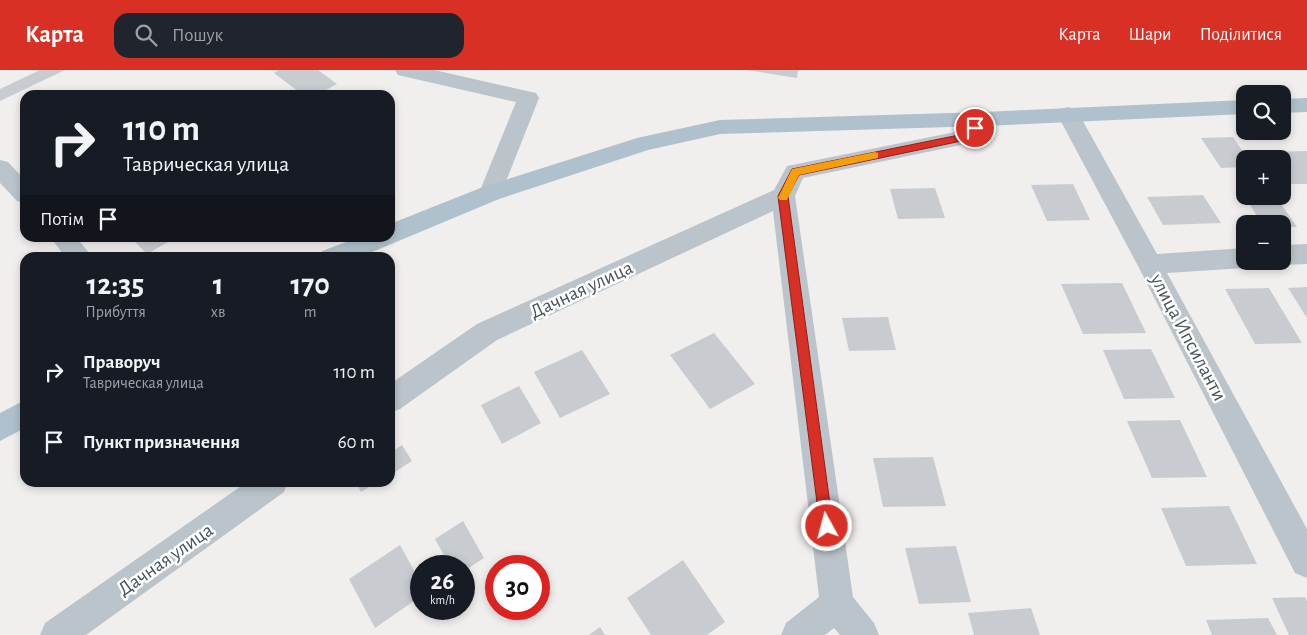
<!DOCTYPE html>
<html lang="uk">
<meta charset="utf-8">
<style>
body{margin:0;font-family:"Alegreya Sans",sans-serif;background:#20242c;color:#f1f3f6;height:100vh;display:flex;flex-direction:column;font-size:19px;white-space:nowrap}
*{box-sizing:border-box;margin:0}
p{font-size:16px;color:#9ea1a6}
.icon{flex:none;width:28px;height:28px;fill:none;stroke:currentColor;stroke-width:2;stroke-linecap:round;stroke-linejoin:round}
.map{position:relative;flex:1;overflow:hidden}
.panel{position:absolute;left:20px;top:182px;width:375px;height:235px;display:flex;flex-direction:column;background:#171b24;border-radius:15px;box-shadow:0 2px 8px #0003}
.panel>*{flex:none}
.top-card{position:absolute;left:20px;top:20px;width:375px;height:152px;border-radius:15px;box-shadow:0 2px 8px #0003;background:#171b24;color:#f1f3f6;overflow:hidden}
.controls{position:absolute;left:1236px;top:15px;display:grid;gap:10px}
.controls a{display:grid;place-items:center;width:55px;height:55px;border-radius:10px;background:#171b24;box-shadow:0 2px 8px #0003;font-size:25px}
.speed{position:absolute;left:410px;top:485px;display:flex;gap:10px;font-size:25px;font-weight:700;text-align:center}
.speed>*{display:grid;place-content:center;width:65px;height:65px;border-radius:50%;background:#171b24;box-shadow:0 2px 8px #0003;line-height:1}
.speed small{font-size:12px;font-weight:400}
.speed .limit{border:8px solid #d22;background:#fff;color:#111}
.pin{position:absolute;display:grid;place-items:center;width:42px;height:42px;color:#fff;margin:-21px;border:2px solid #fff;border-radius:50%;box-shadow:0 1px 5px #0007}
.me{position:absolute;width:55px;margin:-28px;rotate:353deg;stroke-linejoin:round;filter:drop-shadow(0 0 4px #0008)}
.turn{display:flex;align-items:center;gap:18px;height:105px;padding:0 20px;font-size:22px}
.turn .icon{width:65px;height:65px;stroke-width:2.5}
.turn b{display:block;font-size:35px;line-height:42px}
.then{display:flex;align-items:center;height:48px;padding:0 20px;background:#0003;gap:10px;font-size:19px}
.eta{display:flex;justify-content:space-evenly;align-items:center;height:85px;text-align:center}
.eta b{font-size:30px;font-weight:700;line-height:35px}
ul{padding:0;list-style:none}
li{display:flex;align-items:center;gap:15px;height:70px;padding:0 20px}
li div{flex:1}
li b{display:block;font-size:19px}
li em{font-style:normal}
header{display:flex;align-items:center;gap:30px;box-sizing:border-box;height:70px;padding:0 25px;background:#d93025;color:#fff}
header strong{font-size:24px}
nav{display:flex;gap:28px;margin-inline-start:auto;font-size:18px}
.search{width:350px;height:45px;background:#20242c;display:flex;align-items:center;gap:12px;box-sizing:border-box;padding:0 18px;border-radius:15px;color:#9ea1a6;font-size:19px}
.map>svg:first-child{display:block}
.building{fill:#c8ccd1}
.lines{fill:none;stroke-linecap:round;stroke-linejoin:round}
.minor{fill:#bac4ca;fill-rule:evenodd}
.major{fill:#afc1cc;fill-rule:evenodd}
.route{fill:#d93025;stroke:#8d1f18}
.slow{fill:#f59e0b}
.labels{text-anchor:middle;stroke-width:5;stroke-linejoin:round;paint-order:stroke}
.street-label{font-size:20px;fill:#47545a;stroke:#fff}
</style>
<header>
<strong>Карта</strong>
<div class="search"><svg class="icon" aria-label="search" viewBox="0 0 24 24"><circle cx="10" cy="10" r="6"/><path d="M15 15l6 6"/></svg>Пошук</div>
<nav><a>Карта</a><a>Шари</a><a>Поділитися</a></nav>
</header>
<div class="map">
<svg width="1307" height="565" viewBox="0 0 1307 565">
<rect width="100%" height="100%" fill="#f1eeee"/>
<g class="building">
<polygon points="40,0 65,0 0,31 0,19"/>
<polygon points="279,0 318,0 337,14 317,25 303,25 274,3"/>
<polygon points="747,0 798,0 797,8"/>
<polygon points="1233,67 1248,89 1245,89 1245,97 1221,98 1201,68"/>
<polygon points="1307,81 1307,114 1282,114 1282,89 1262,89 1257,82"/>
<polygon points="1073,114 1090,150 1047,151 1031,115"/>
<polygon points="935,118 945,148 898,149 890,119"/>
<polygon points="1203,125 1221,153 1163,155 1147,127"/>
<polygon points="1245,127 1276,127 1297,157 1282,157 1282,154 1262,154"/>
<polygon points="131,168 175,168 147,184"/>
<polygon points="1122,213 1146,263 1083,264 1061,214"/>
<polygon points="1307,217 1307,248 1288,218"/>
<polygon points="1269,218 1302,273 1255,274 1225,219"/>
<polygon points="888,247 896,280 849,281 842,248"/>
<polygon points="714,263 755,314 710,339 670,285"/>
<polygon points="1151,279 1175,328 1124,329 1103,280"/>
<polygon points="582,280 610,324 560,348 534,302"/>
<polygon points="519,316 541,353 502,374 481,335"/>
<polygon points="1180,350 1207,407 1152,408 1127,351"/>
<polygon points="402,375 412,391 390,405 390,383"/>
<polygon points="933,387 946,436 883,437 873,388"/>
<polygon points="356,412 377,412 361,422"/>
<polygon points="1229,436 1257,494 1186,496 1161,438"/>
<polygon points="463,451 484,488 464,501 464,496 450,496 435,469"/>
<polygon points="400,475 421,513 421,526 375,558 349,509"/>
<polygon points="956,476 971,532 919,534 905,478"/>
<polygon points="683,490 725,552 707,565 651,565 627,528"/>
<polygon points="1305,527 1307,531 1307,565 1289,565 1272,528"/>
<polygon points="1031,538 1040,565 974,565 968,543"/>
<polygon points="1268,548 1277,565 1212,565 1206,550"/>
<polygon points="600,557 605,565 589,565"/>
</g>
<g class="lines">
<g class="minor">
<polygon points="395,0 434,0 536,23 539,28 499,129 491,131 483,129 479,123 516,32 398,5"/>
<polygon points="1068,37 1076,39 1079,44 1157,184 1245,178 1245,191 1256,191 1254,195 1245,198 1167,203 1307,459 1307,508 1295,503 1137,194 1057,44 1060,39"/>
<polygon points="983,42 991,44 994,49 975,72 803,108 795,126 853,527 874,553 879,565 840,565 834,558 825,565 781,565 786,553 819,527 773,141 497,270 400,339 390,343 390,314 477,254 774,120 787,96 960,61 975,44"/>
<polygon points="0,90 8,92 25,110 25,134 17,131 0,113"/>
<polygon points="51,168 77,168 93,188 66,188"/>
<polygon points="1307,174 1307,194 1282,195 1273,191 1282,191 1282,175"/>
<polygon points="247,412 288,412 284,422 86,565 40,565 45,553"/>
</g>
<g class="major">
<polygon points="1307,28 1307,42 1282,43 1282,29"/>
<polygon points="1245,30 1245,44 983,56 720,64 648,80 499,129 358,188 319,188 322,181 357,168 390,168 390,154 483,117 637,68 720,50 983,42"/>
<polygon points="25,330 25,358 0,371 0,343"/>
</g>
</g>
<polygon class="route" points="975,55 980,58 971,69 799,105 788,126 833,456 831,461 827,463 822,461 820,456 778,126 792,99 964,64"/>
<polygon class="slow" points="875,82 878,83 878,88 799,105 787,130 780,130 778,128 792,99"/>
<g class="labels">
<g class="street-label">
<text transform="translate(581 219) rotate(-25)" y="7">Дачная улица</text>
<text transform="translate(1189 267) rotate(62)" y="7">улица Ипсиланти</text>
<text transform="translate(165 489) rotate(-35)" y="7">Дачная улица</text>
</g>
</g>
</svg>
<div class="controls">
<a><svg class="icon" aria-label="search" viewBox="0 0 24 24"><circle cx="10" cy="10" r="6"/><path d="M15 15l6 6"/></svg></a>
<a>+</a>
<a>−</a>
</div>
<div class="speed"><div>26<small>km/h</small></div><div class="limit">30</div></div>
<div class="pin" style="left:975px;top:58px;background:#d93025"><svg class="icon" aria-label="arrive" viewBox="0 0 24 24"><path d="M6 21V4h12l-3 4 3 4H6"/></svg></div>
<svg class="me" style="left:827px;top:456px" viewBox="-20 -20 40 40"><circle r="17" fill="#d93025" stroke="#fff" stroke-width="3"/><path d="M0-11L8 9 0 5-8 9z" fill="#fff"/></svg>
<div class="top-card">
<div class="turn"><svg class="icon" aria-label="right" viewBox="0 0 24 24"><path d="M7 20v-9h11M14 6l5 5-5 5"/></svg><div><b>110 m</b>Таврическая улица</div></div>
<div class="then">Потім<svg class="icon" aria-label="arrive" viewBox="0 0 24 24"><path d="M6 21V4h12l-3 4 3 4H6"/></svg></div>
</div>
<section class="panel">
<div class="eta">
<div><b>12:35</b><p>Прибуття</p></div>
<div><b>1</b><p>хв</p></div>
<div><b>170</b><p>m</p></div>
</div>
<ul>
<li><svg class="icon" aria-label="right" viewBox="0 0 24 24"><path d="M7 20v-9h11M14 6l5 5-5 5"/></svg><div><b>Праворуч</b><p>Таврическая улица</p></div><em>110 m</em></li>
<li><svg class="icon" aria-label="arrive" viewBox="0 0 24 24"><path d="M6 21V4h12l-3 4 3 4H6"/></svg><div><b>Пункт призначення</b></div><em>60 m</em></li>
</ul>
</section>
</div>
